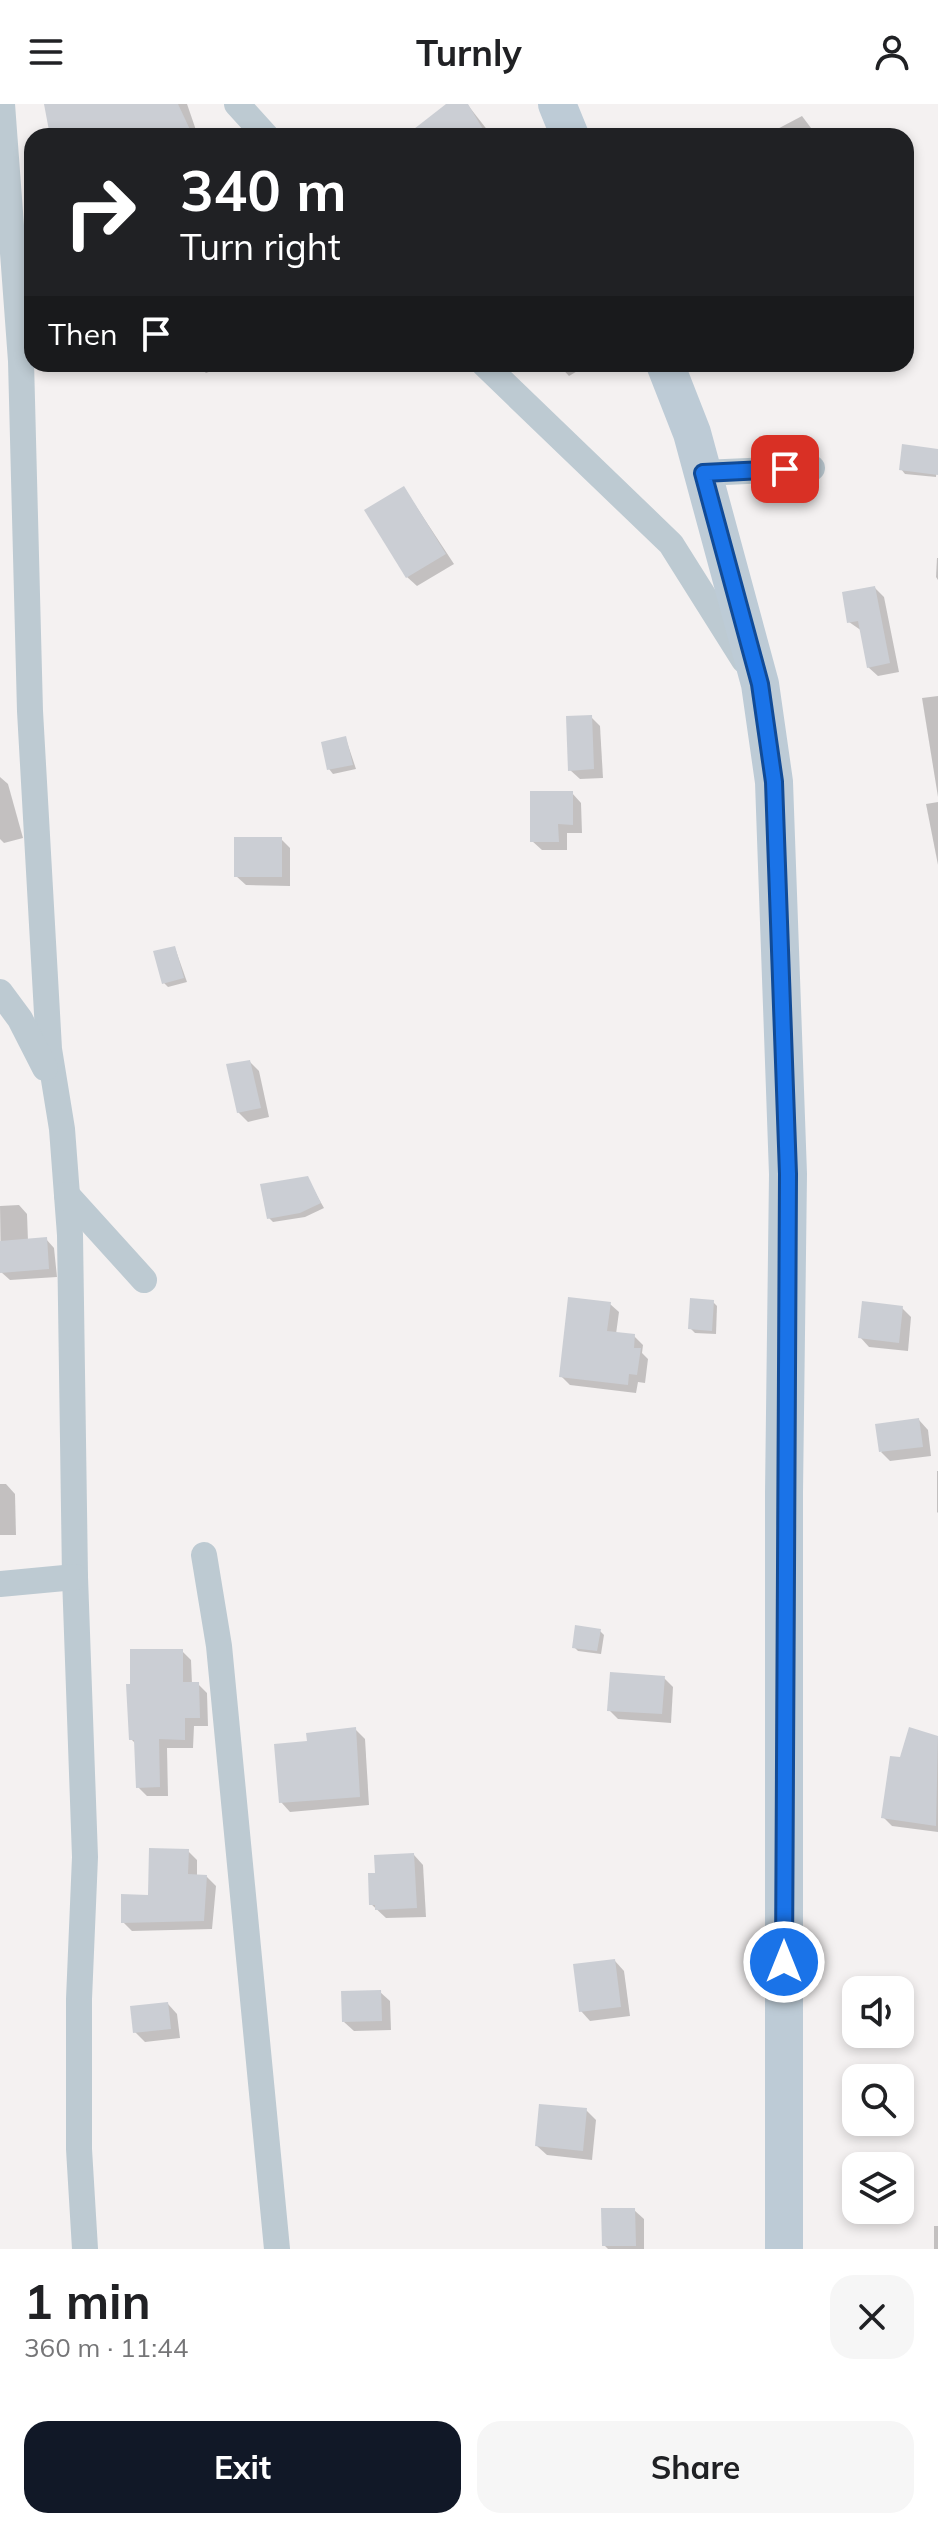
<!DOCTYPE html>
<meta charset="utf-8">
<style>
body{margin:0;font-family:Mulish,sans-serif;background:#f6f6f6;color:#202124;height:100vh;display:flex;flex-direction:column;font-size:30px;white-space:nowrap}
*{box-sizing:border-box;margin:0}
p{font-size:26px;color:#757577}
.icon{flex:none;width:44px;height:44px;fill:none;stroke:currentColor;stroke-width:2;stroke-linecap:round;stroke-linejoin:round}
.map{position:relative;height:2145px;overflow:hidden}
.sheet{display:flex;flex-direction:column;background:#fff;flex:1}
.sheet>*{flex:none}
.guide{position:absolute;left:24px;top:24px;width:890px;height:244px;border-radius:24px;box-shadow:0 4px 12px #0003;background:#202124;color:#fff;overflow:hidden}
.buttons{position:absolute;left:842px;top:1872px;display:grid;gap:16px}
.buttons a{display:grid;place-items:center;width:72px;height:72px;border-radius:16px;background:#fff;box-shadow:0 4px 12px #0003;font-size:40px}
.pin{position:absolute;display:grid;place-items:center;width:68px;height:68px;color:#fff;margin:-34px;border-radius:16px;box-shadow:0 4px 12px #0006}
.me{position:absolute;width:88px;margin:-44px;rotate:0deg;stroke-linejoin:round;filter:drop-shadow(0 0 6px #0008)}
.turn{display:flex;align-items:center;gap:28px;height:168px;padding:0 24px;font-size:36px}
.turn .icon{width:104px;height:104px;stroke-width:2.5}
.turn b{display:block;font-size:56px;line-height:68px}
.then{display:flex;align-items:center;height:76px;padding:0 24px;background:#0003;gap:16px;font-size:30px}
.round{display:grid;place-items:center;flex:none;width:84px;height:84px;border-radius:24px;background:#f6f6f6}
.headline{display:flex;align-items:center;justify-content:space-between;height:136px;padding:0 24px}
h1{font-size:48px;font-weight:700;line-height:60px}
.button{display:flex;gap:16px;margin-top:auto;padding:16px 24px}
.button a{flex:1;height:92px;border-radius:24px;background:#111827;color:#fff;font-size:32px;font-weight:700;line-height:92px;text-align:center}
.button a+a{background:#f6f6f6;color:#202124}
header{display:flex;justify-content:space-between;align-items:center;height:104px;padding:0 24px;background:#fff;font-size:36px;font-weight:700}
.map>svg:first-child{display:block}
.shadow{fill:#0003}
.building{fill:#cbced4}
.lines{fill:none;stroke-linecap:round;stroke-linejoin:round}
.minor{stroke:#bdcad2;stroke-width:26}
.secondary{stroke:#bdcbd6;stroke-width:38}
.route-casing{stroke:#114b97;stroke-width:20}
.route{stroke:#1a73e8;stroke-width:14}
</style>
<header><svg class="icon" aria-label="menu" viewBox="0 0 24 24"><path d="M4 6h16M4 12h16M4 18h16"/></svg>Turnly<svg class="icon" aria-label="person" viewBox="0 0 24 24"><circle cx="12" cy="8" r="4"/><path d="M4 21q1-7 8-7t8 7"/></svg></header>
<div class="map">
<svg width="938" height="2145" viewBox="0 0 938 2145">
<rect width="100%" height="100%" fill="#f4f1f1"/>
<g class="shadow">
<polygon points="49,0 187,0 198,32 52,32"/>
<polygon points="450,0 467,0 492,32 408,32"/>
<polygon points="802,12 817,32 769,32 768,30"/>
<polygon points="196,260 230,260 206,269"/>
<polygon points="558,260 589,260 569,272"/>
<polygon points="938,351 936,373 905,370 901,365"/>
<polygon points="404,384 454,460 417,482 407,473"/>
<polygon points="937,454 938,454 938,476 936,473"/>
<polygon points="875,484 884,493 899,568 878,572 868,563 862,527 849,518"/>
<polygon points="938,592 938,693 922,594"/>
<polygon points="591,613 600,622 603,674 580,675 570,666"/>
<polygon points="346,635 356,665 333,670 329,665"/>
<polygon points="0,673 8,680 23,734 4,739 0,735"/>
<polygon points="572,689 581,699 582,729 567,729 567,746 542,746 532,737"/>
<polygon points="938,698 938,761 926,700"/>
<polygon points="281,735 290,744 290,782 246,781 236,772"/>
<polygon points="175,844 187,878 168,883 164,879"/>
<polygon points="250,958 259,967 269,1013 248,1018 238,1008"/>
<polygon points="307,1074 324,1104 305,1113 273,1118 269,1114"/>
<polygon points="19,1101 27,1110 28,1137 46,1135 54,1144 57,1173 10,1176 1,1168 0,1102"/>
<polygon points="713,1198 717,1202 716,1230 695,1229 690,1224"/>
<polygon points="610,1200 619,1208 616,1230 634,1232 643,1241 642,1249 648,1255 645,1279 638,1278 636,1289 570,1281 561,1272"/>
<polygon points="902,1204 911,1213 908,1247 869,1243 860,1233"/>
<polygon points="919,1316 928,1326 931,1352 890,1357 881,1348"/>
<polygon points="937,1367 938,1367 938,1409 937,1408"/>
<polygon points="0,1380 6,1380 15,1390 16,1431 0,1431"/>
<polygon points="600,1527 604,1531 601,1550 578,1547 574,1543"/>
<polygon points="182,1547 191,1556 192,1580 198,1580 207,1589 208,1622 194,1622 193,1644 167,1644 168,1692 147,1692 138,1683 136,1640 131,1635"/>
<polygon points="664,1574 673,1583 671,1619 618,1615 609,1606"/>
<polygon points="355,1625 365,1635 369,1701 290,1708 281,1698 309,1639"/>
<polygon points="910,1626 938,1634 938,1728 892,1722 884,1714"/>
<polygon points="188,1747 197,1756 197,1772 207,1773 216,1782 212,1825 132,1827 123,1818"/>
<polygon points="414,1751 423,1761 426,1813 386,1814 371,1800 377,1771"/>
<polygon points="615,1857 624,1867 630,1912 590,1917 581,1907"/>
<polygon points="380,1888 390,1897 391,1926 354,1927 344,1918"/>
<polygon points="168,1900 177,1910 180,1934 145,1938 135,1928"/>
<polygon points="586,2006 596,2016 592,2056 547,2051 537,2042"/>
<polygon points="634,2106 644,2115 644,2145 608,2145 604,2141"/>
<rect x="934" y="2122" width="4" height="23"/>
</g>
<g class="building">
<polygon points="44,0 178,0 193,32 148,32 145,25 50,32"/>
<polygon points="446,0 468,0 487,32 405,32"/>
<polygon points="902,340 938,345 938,371 899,366"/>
<polygon points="404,382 446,450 406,474 364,406"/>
<polygon points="875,482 890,559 867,564 858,517 847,519 842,488"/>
<polygon points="592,611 594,665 568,667 566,612"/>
<polygon points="346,632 353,661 327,666 321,638"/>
<polygon points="530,687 573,687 573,721 558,720 559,738 530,738"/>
<rect x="234" y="733" width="48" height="40"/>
<polygon points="175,842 184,874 162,880 153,847"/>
<polygon points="250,956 261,1004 237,1009 226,960"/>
<polygon points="308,1072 321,1099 300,1109 267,1115 260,1080"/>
<polygon points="47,1133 49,1165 0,1169 0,1137"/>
<polygon points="568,1193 611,1198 607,1227 635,1230 634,1244 641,1244 637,1271 629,1270 628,1281 559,1273"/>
<polygon points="690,1194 714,1196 712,1227 688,1225"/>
<polygon points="862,1197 903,1202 899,1239 858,1234"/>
<polygon points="919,1314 923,1343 879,1348 875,1320"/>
<polygon points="575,1521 601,1525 597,1547 572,1544"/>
<polygon points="130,1545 183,1545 183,1578 199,1578 200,1614 185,1614 185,1636 159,1635 160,1683 136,1684 134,1636 129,1636 126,1580 130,1580"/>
<polygon points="610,1568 665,1572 662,1610 607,1607"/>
<polygon points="356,1623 360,1693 279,1699 274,1640 307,1637 306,1629"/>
<polygon points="909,1623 938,1632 936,1722 881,1714 890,1652 900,1653"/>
<polygon points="149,1744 189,1745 188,1770 207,1771 204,1817 121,1819 121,1790 148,1791"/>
<polygon points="414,1749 417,1804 375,1806 375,1801 369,1801 368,1769 375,1769 374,1751"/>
<polygon points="615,1855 621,1903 579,1908 573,1860"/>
<polygon points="381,1886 382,1917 342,1918 341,1887"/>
<polygon points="168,1898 171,1925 133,1929 130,1902"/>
<polygon points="539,2000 587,2004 583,2047 535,2042"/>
<polygon points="601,2104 635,2104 636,2142 602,2142"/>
</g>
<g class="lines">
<g class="minor">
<polyline points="2,0 21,257 30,607 49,945 62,1025 70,1131 75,1473 85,1753 79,1895 79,2045 85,2145"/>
<polyline points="237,0 266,32"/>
<polyline points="484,260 671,440 744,556"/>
<polyline points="703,369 812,364"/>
<polyline points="0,888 20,915 45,964"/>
<polyline points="67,1091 144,1176"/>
<polyline points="204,1451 219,1542 277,2145"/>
<polyline points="0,1480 75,1473"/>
</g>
<g class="secondary">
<polyline points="557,0 570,32"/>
<polyline points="665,260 692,329 760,580 774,678 788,1070 784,1389 784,2145"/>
</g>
</g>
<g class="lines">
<g class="route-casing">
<polyline id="route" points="784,1858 788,1070 774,678 760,580 703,369 785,365"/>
</g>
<use href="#route" class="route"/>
</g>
</svg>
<div class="buttons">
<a><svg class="icon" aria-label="sound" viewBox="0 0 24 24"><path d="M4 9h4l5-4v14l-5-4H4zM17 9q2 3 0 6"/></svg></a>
<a><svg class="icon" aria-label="search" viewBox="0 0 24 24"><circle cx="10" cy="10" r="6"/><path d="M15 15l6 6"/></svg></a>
<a><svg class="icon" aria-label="layers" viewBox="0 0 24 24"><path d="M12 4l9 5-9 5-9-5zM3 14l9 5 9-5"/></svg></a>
</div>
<div class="pin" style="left:785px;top:365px;background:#d93025"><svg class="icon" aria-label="arrive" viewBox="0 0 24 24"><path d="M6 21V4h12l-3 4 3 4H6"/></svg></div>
<svg class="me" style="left:784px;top:1858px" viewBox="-20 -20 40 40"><circle r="17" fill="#1a73e8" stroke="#fff" stroke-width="3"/><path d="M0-11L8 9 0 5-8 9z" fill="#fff"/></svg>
<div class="guide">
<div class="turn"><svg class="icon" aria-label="right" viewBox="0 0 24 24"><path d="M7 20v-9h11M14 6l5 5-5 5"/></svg><div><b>340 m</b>Turn right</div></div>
<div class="then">Then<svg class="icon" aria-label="arrive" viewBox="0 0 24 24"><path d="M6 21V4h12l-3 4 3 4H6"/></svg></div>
</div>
</div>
<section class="sheet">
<div class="headline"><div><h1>1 min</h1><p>360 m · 11:44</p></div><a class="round"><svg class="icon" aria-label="close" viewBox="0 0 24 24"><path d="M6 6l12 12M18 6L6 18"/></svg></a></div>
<div class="button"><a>Exit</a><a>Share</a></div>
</section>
